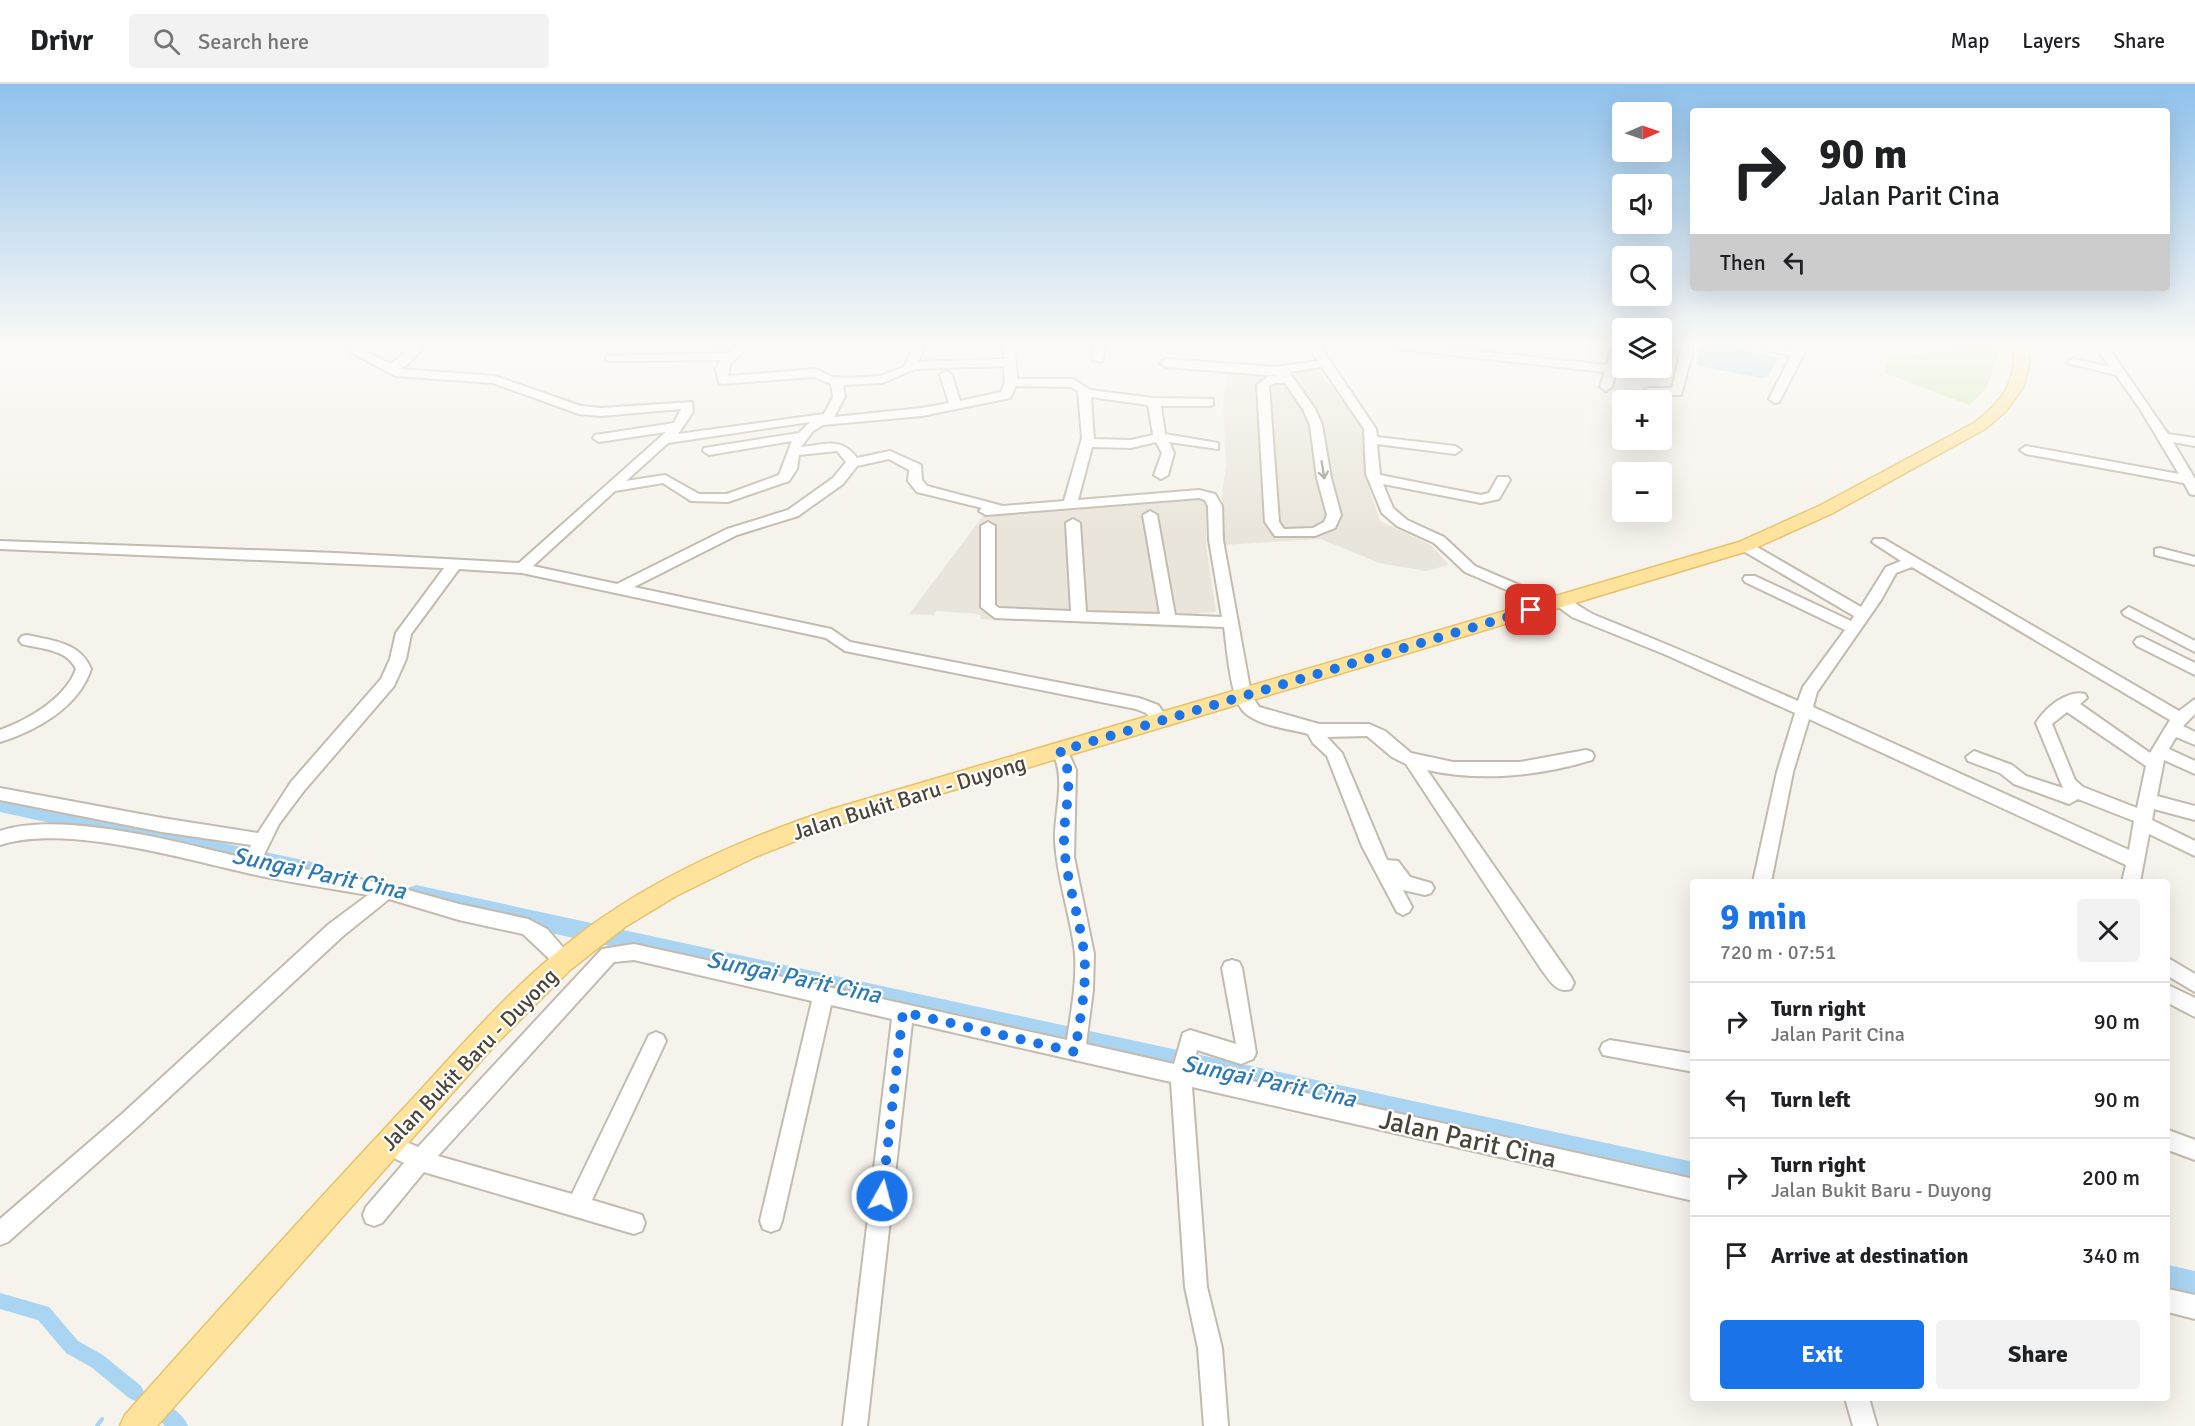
<!DOCTYPE html>
<meta charset="utf-8">
<style>
body{margin:0;font-family:Signika,sans-serif;background:#f2f2f2;color:#202124;height:100vh;display:flex;flex-direction:column;font-size:22px;white-space:nowrap}
*{box-sizing:border-box;margin:0}
p{font-size:20px;color:#757577}
.icon{flex:none;width:33px;height:33px;fill:none;stroke:currentColor;stroke-width:2;stroke-linecap:round;stroke-linejoin:round}
.map{position:relative;flex:1;overflow:hidden}
.side{position:absolute;left:1690px;top:795px;width:480px;height:522px;display:flex;flex-direction:column;background:#fff;border-radius:6px;box-shadow:0 6px 24px #0002}
.side>*{flex:none}
.top-card{position:absolute;left:1690px;top:24px;width:480px;height:183px;border-radius:6px;box-shadow:0 6px 24px #0002;background:#fff;color:#202124;overflow:hidden}
.needle{width:39px;rotate:88deg}
.tools{position:absolute;left:1612px;top:18px;display:grid;gap:12px}
.tools a{display:grid;place-items:center;width:60px;height:60px;border-radius:6px;background:#fff;box-shadow:0 6px 24px #0002;font-size:30px}
.pin{position:absolute;display:grid;place-items:center;width:51px;height:51px;color:#fff;margin:-26px;border-radius:12px;box-shadow:0 3px 9px #0006}
.me{position:absolute;width:66px;margin:-33px;rotate:7deg;stroke-linejoin:round;filter:drop-shadow(0 0 4px #0008)}
.turn{display:flex;align-items:center;gap:21px;height:126px;padding:0 30px;font-size:27px}
.turn .icon{width:78px;height:78px;stroke-width:2.5}
.turn b{display:block;font-size:42px;line-height:51px}
.then{display:flex;align-items:center;height:57px;padding:0 30px;background:#0003;gap:12px;font-size:22px}
.round{display:grid;place-items:center;flex:none;width:63px;height:63px;border-radius:6px;background:#f2f2f2}
.head{display:flex;align-items:center;justify-content:space-between;height:102px;padding:0 30px}
h1{font-size:36px;font-weight:700;line-height:45px;color:#1a73e8}
.button{display:flex;gap:12px;margin-top:auto;padding:12px 30px}
.button a{flex:1;height:69px;border-radius:6px;background:#1a73e8;color:#fff;font-size:24px;font-weight:700;line-height:69px;text-align:center}
.button a+a{background:#f2f2f2;color:#202124}
ul{padding:0;list-style:none}
li{display:flex;align-items:center;gap:18px;height:78px;padding:0 30px;border-top:2px solid #e0e0e0}
li div{flex:1}
li b{display:block;font-size:22px}
li em{font-style:normal}
header{display:flex;align-items:center;gap:36px;box-sizing:border-box;height:84px;padding:0 30px;background:#fff;border-bottom:2px solid #e0e0e0}
header strong{font-size:28px}
nav{display:flex;gap:33px;margin-inline-start:auto;font-size:21px}
.search{width:420px;height:54px;background:#f2f2f2;display:flex;align-items:center;gap:15px;box-sizing:border-box;padding:0 21px;border-radius:6px;color:#757577;font-size:22px}
.map>svg:first-child{display:block}
.residential{fill:#eae5da}
.green{fill:#d2eab5}
.water{fill:#a9d4f2}
.lines{fill:none;stroke-linecap:round;stroke-linejoin:round}
.stream{stroke:#a9d4f2;stroke-width:4}
.canal{fill:#a9d4f2;fill-rule:evenodd}
.river{fill:#a9d4f2;fill-rule:evenodd}
.minor-casing{stroke:#c2bbae;stroke-width:4}
.major-casing{stroke:#e6c16a;stroke-width:3}
.minor{fill:#fff;fill-rule:evenodd}
.major{fill:#ffe39c;fill-rule:evenodd}
.oneway{stroke:#9c9892}
.route{stroke:#1a73e8;stroke-width:10;stroke-dasharray:0 18}
.labels{text-anchor:middle;stroke-width:4.5;stroke-linejoin:round;paint-order:stroke}
.street-label{font-size:22px;fill:#4b4439;stroke:#fff}
.water-label{font-size:24px;font-style:italic;fill:#2e7ab2;stroke:#fff}
.near-street-label{font-size:27px;fill:#4b4439;stroke:#fff}
</style>
<header>
<strong>Drivr</strong>
<div class="search"><svg class="icon" aria-label="search" viewBox="0 0 24 24"><circle cx="10" cy="10" r="6"/><path d="M15 15l6 6"/></svg>Search here</div>
<nav><a>Map</a><a>Layers</a><a>Share</a></nav>
</header>
<div class="map">
<svg width="2195" height="1342" viewBox="0 0 2195 1342">
<rect width="100%" height="100%" fill="#f6f3ec"/>
<g class="residential">
<polygon points="1313,287 1320,288 1366,347 1366,396 1380,437 1431,461 1449,481 1426,487 1379,479 1321,455 1223,461 1222,409 1226,382 1223,318 1228,289 1284,292"/>
<polygon points="1199,414 1206,418 1206,461 1216,528 1199,529 1202,545 981,535 980,530 936,527 934,531 909,530 983,432"/>
</g>
<polygon class="green" points="1993,262 1998,272 1986,305 1969,321 1884,289 1890,273"/>
<polygon class="water" points="1701,262 1726,262 1778,273 1768,293 1760,294 1699,282 1697,279"/>
<g class="lines">
<g class="stream">
<polyline points="97,1342 102,1335"/>
<polyline points="167,1342 173,1337"/>
</g>
<g class="canal">
<polygon points="0,1209 49,1223 78,1257 103,1271 141,1302 144,1308 141,1314 135,1317 129,1314 91,1283 66,1269 38,1236 0,1225"/>
<path d="M164,1320C174,1324 184,1332 188,1342H165L158,1335L155,1329L158,1323Z"/>
</g>
<g class="river">
<polygon points="0,712 317,779 324,782 328,788 324,794 317,797 0,728"/>
<polygon points="416,801 1694,1078 1694,1103 416,819 408,816 405,810 408,804"/>
<polygon points="2168,1181 2195,1187 2195,1215 2168,1208"/>
</g>
<g class="minor-casing">
<g id="minor">
<path d="M340,262H354L391,280L413,262H425L408,280L400,285L495,292L581,322L601,324L692,318L693,328L678,350L824,330L833,313L831,300L814,293L723,300L719,299L716,285L721,276L610,277L606,276V272L728,269L736,262H749L730,280L728,292L816,285L832,293L848,294L880,292L904,283L913,262H925L918,278L1004,275L1003,262H1015L1017,295H1073L1090,306L1154,314L1213,315V321L1209,322H1161L1165,350L1218,359V365L1169,358L1174,369L1168,391L1161,395L1154,391L1162,369L1156,358L1131,364L1092,363L1078,416L1199,406L1215,410L1222,422L1223,456L1251,610L1259,623L1319,640H1369L1385,647L1411,669L1453,678H1520L1586,666L1592,668L1594,672L1592,676C1540,692 1480,698 1427,686L1571,893L1574,899L1571,905C1556,910 1549,895 1541,885L1406,680L1392,673L1367,652L1327,653L1342,669L1387,776L1398,777L1410,793L1431,799L1434,804L1431,809L1425,811L1403,806L1412,823L1409,828L1403,831L1397,828L1362,762L1327,672L1313,659L1308,650C1289,645 1260,642 1245,629C1230,616 1227,563 1224,543L995,534L981,523V442L988,438L995,442V521L999,524L1071,527L1066,439L1073,435L1080,439L1086,528L1160,530L1143,431L1150,427L1157,431L1175,531L1222,533L1209,456L1208,422L1205,416L1199,414L986,431L979,427L982,424L917,408L908,397L909,386L889,375L857,382L843,400L798,432L737,451L634,503L831,545L850,558L1139,614L1158,621L1170,637L1168,641H1156L1146,629L1136,625L845,567L826,554L522,489L459,485L411,550L406,575L394,602L303,708L279,740L261,777L386,800L459,820L528,835L547,845L574,876L571,882L564,884L557,882L523,850L459,836L389,815L343,852L136,1044L8,1158L0,1161V1135L122,1030L329,840L368,811C327,804 286,798 247,789C180,774 65,740 0,761V747C60,726 183,759 244,774L251,761L162,748L0,716V704L162,734L258,749L291,698L381,595L390,575L396,549L444,484L0,465V457L336,469L519,479L666,348L599,358L593,354L595,351L674,339L681,325L601,332L579,330L493,299L395,292ZM1004,282L1005,298L1001,308L960,317L952,291L946,287L940,291L949,319L922,324L834,333L845,313L843,301L882,299L915,285ZM1016,302L1071,303L1078,307L1082,354L1064,417L1003,422L927,402L922,396L921,381L890,367L857,374C841,352 825,361 801,363L813,347L823,341L922,332L1010,314ZM1091,313L1148,321L1153,351L1131,356L1094,355ZM810,338L799,349L704,364L703,367L709,371L792,357L779,391L727,410H699L665,391L626,397L668,359ZM837,367L846,378L833,394L788,426L727,445L617,500L533,482L615,407L663,399L691,417L728,418L789,397L797,385L799,371Z"/>
<polygon points="1093,262 1105,262 1102,278 1092,276"/>
<path d="M1308,262H1320L1376,345L1377,353L1455,362L1461,366L1455,370L1377,360L1380,391L1481,411L1489,409L1498,393H1508L1510,396L1499,415L1481,419L1383,400L1393,424L1407,436L1444,453L1475,482L1554,516L1561,512C1574,516 1584,527 1597,532C1665,559 1732,588 1798,617L1803,603L1845,546L1745,498L1743,495L1745,492H1755L1851,537L1854,532L1740,465V459H1750L1861,523L1886,483L1901,477L1872,458L1874,455H1884L2179,627L2195,615V630L2183,642L2195,648V661L2176,653L2169,665L2195,677V690L2164,676L2157,712L2195,722V736L2154,725L2152,736L2195,757V772L2149,750L2140,798H2122L2126,781L1809,635L1793,688L1771,798H1753L1777,688L1795,629L1664,570L1572,533L1557,522L1551,525L1546,523L1465,488L1434,459L1397,442L1382,429L1366,390L1364,345L1322,283L1289,288L1315,325L1322,341L1331,394L1341,431L1335,444L1315,452H1275L1265,438L1257,301L1269,292H1279L1166,283L1160,279L1166,275L1275,283L1318,277ZM1275,299H1285L1303,325L1310,341L1317,394L1327,431L1324,438L1313,444L1284,445L1279,438L1269,302ZM1912,483L2170,636L2150,669L2080,620L2087,614L2085,610C2067,605 2044,625 2036,639L2063,704L2026,692L2012,681L1974,667L1966,673L1968,677L2000,689L2014,700L2069,720L2078,715L2134,737L2129,766L1813,623L1817,608L1881,516L1896,489ZM2067,628L2146,682L2137,724L2083,703L2075,696L2052,640Z"/>
<polygon points="1391,262 1426,262 1607,281 1612,262 1623,262 1623,265 1612,303 1606,307 1600,303 1605,288 1397,265"/>
<polygon points="1682,262 1694,262 1681,311 1644,311 1642,308 1648,304 1672,304"/>
<polygon points="1751,262 1773,262 1794,266 1796,262 1808,262 1779,318 1775,319 1769,315 1791,272"/>
<polygon points="2095,262 2107,262 2168,350 2195,354 2195,362 2173,358 2195,395 2195,411 2190,410 2184,399 2026,370 2020,366 2026,362 2179,390 2140,325 2116,291 2067,279 2073,275 2110,283"/>
<polygon points="2160,464 2195,473 2195,481 2155,471 2155,465"/>
<polygon points="2129,523 2195,557 2195,568 2124,531 2122,528"/>
<path d="M27,551C53,557 80,558 91,585C79,623 36,647 0,658V646C28,636 66,614 76,585C67,565 41,565 22,560L19,556L22,552Z"/>
<polygon points="2142,553 2195,579 2195,591 2137,562 2134,558 2137,554"/>
<path d="M1060,661L1066,663L1076,686L1074,773L1094,870L1093,906L1086,960L1174,980L1183,949L1190,946L1236,960L1222,884L1225,878L1232,876L1239,878L1242,884L1256,969L1253,975L1241,980L1197,966L1193,984L1694,1095V1117L1192,1003L1207,1203L1222,1264L1228,1342H1204L1198,1264L1185,1203L1171,998L912,939L867,1342H843L892,935L831,921L782,1137L779,1145L771,1148L763,1145L760,1137L812,917L634,876L614,878L438,1072L572,1110L649,951L656,948L663,951L666,957L592,1116L642,1131L645,1139L642,1147L634,1150L424,1088L382,1139L374,1142L366,1139L363,1131L366,1123L404,1079L380,1067L377,1060L380,1053L388,1050L418,1063L602,865L634,860L1067,956C1071,928 1077,898 1075,870C1071,832 1057,795 1055,757C1054,726 1067,696 1052,667Z"/>
<polygon points="2168,874 2195,890 2195,908 2168,892"/>
<polygon points="2168,901 2195,914 2195,933 2168,919"/>
<polygon points="1610,956 1694,970 1694,988 1603,971 1600,965 1603,959"/>
<polygon points="2168,1046 2195,1056 2195,1076 2168,1066"/>
<polygon points="2168,1205 2195,1211 2195,1235 2168,1228"/>
<polygon points="1845,1314 1869,1314 1877,1342 1853,1342"/>
</g>
</g>
<g class="major-casing">
<path id="major" d="M2013,262H2027L2030,277L2024,302L2006,327L1985,345L1831,430L1751,466L834,742L755,773L676,812L625,843L570,886L495,961L157,1342H120L125,1331C216,1228 308,1127 402,1026C459,965 513,900 580,850C653,794 742,755 829,726L1739,458L1819,422L1974,339C2001,318 2018,298 2013,262Z"/>
</g>
<use href="#minor" class="minor"/>
<use href="#major" class="major"/>
</g>
<defs><path id="oneway-shaft" d="M-6 0H5M1.5-3L5.5 0L1.5 3" fill="none" stroke-width="1.6" stroke-linecap="round" stroke-linejoin="round" transform="scale(1.5)"/></defs>
<use class="oneway" href="#oneway-shaft" transform="translate(1323 386) rotate(81)"/>
<linearGradient id="sky" x2="0" y2="1"><stop stop-color="#8fc1ec"/><stop offset="0.58" stop-color="#fbfaf6"/><stop offset="1" stop-color="#fbfaf6" stop-opacity="0"/></linearGradient>
<rect width="2195" height="450" fill="url(#sky)"/>
<g class="lines">
<path class="route" d="M882,1112L903,928L1075,968C1079,941 1085,912 1085,885C1084,840 1064,798 1064,753C1064,728 1076,688 1060,667L1531,526"/>
</g>
<g class="labels">
<g class="street-label">
<text transform="translate(909 713) rotate(-17)" y="8">Jalan Bukit Baru - Duyong</text>
<text transform="translate(469 975) rotate(-46)" y="8">Jalan Bukit Baru - Duyong</text>
</g>
<g class="water-label">
<text transform="translate(319 789) rotate(12)" y="8">Sungai Parit Cina</text>
<text transform="translate(794 893) rotate(12)" y="8">Sungai Parit Cina</text>
<text transform="translate(1269 997) rotate(12)" y="8">Sungai Parit Cina</text>
</g>
<g class="near-street-label">
<text transform="translate(1468 1055) rotate(13)" y="9">Jalan Parit Cina</text>
</g>
</g>
</svg>
<div class="tools">
<a><svg class="needle" viewBox="-14 -14 28 28"><path d="M0-13l5 13h-10z" fill="#e53935"/><path d="M0 13l5-13h-10z" fill="#757577"/></svg></a>
<a><svg class="icon" aria-label="sound" viewBox="0 0 24 24"><path d="M4 9h4l5-4v14l-5-4H4zM17 9q2 3 0 6"/></svg></a>
<a><svg class="icon" aria-label="search" viewBox="0 0 24 24"><circle cx="10" cy="10" r="6"/><path d="M15 15l6 6"/></svg></a>
<a><svg class="icon" aria-label="layers" viewBox="0 0 24 24"><path d="M12 4l9 5-9 5-9-5zM3 14l9 5 9-5"/></svg></a>
<a>+</a>
<a>−</a>
</div>
<div class="pin" style="left:1531px;top:526px;background:#d93025"><svg class="icon" aria-label="arrive" viewBox="0 0 24 24"><path d="M6 21V4h12l-3 4 3 4H6"/></svg></div>
<svg class="me" style="left:882px;top:1112px" viewBox="-20 -20 40 40"><circle r="17" fill="#1a73e8" stroke="#fff" stroke-width="3"/><path d="M0-11L8 9 0 5-8 9z" fill="#fff"/></svg>
<div class="top-card">
<div class="turn"><svg class="icon" aria-label="right" viewBox="0 0 24 24"><path d="M7 20v-9h11M14 6l5 5-5 5"/></svg><div><b>90 m</b>Jalan Parit Cina</div></div>
<div class="then">Then<svg class="icon" aria-label="left" viewBox="0 0 24 24"><path d="M17 20v-9H6M10 6l-5 5 5 5"/></svg></div>
</div>
<section class="side">
<div class="head"><div><h1>9 min</h1><p>720 m · 07:51</p></div><a class="round"><svg class="icon" aria-label="close" viewBox="0 0 24 24"><path d="M6 6l12 12M18 6L6 18"/></svg></a></div>
<ul>
<li><svg class="icon" aria-label="right" viewBox="0 0 24 24"><path d="M7 20v-9h11M14 6l5 5-5 5"/></svg><div><b>Turn right</b><p>Jalan Parit Cina</p></div><em>90 m</em></li>
<li><svg class="icon" aria-label="left" viewBox="0 0 24 24"><path d="M17 20v-9H6M10 6l-5 5 5 5"/></svg><div><b>Turn left</b></div><em>90 m</em></li>
<li><svg class="icon" aria-label="right" viewBox="0 0 24 24"><path d="M7 20v-9h11M14 6l5 5-5 5"/></svg><div><b>Turn right</b><p>Jalan Bukit Baru - Duyong</p></div><em>200 m</em></li>
<li><svg class="icon" aria-label="arrive" viewBox="0 0 24 24"><path d="M6 21V4h12l-3 4 3 4H6"/></svg><div><b>Arrive at destination</b></div><em>340 m</em></li>
</ul>
<div class="button"><a>Exit</a><a>Share</a></div>
</section>
</div>
